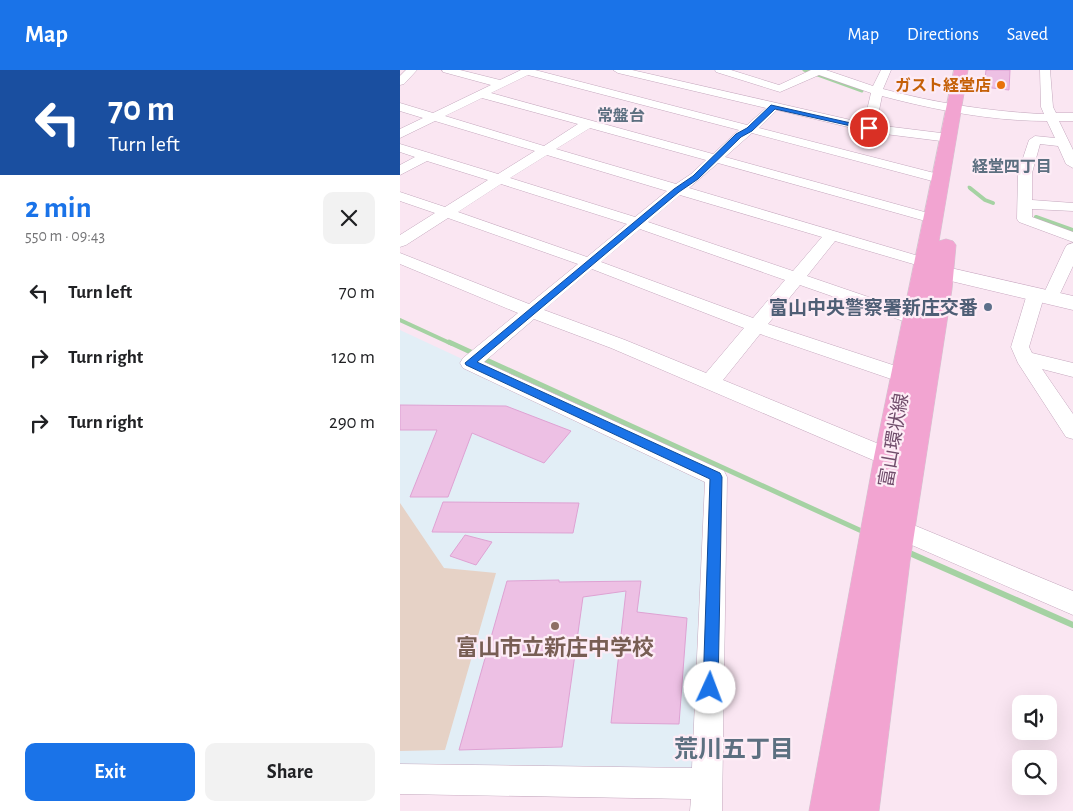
<!DOCTYPE html>
<meta charset="utf-8">
<style>
body{margin:0;font-family:"Alegreya Sans","Noto Sans JP",sans-serif;background:#f2f2f2;color:#202124;height:100vh;display:flex;flex-direction:column;font-size:19px;white-space:nowrap}
*{box-sizing:border-box;margin:0}
p{font-size:16px;color:#757577}
.icon{flex:none;width:28px;height:28px;fill:none;stroke:currentColor;stroke-width:2;stroke-linecap:round;stroke-linejoin:round}
.map{position:relative;flex:1;overflow:hidden}
.details{display:flex;flex-direction:column;background:#fff;width:400px}
.details>*{flex:none}
.guide{background:#1a4fa0;color:#fff;overflow:hidden}
.buttons{position:absolute;left:612px;top:625px;display:grid;gap:10px}
.buttons a{display:grid;place-items:center;width:45px;height:45px;border-radius:10px;background:#fff;box-shadow:0 5px 20px #0002;font-size:25px}
.pin{position:absolute;display:grid;place-items:center;width:42px;height:42px;color:#fff;margin:-21px;border:2px solid #fff;border-radius:50%;box-shadow:0 1px 5px #0007}
.me{position:absolute;width:55px;margin:-28px;rotate:2deg;stroke-linejoin:round;filter:drop-shadow(0 0 4px #0008)}
.turn{display:flex;align-items:center;gap:18px;height:105px;padding:0 25px;font-size:22px}
.turn .icon{width:65px;height:65px;stroke-width:2.5}
.turn b{display:block;font-size:35px;line-height:42px}
.round{display:grid;place-items:center;flex:none;width:52px;height:52px;border-radius:10px;background:#f2f2f2}
.summary{display:flex;align-items:center;justify-content:space-between;height:85px;padding:0 25px}
h1{font-size:30px;font-weight:700;line-height:38px;color:#1a73e8}
.primary-button{display:flex;gap:10px;margin-top:auto;padding:10px 25px}
.primary-button a{flex:1;height:58px;border-radius:10px;background:#1a73e8;color:#fff;font-size:20px;font-weight:700;line-height:58px;text-align:center}
.primary-button a+a{background:#f2f2f2;color:#202124}
ul{padding:0;list-style:none}
li{display:flex;align-items:center;gap:15px;height:65px;padding:0 25px}
li div{flex:1}
li b{display:block;font-size:19px}
li em{font-style:normal}
header{display:flex;align-items:center;gap:30px;box-sizing:border-box;height:70px;padding:0 25px;background:#1a73e8;color:#fff}
header strong{font-size:24px}
nav{display:flex;gap:28px;margin-inline-start:auto;font-size:18px}
main{display:flex;flex:1;min-height:0}
.map>svg:first-child{display:block}
.education{fill:#e2eef6}
.green{fill:#e6d2c6}
.lines{fill:none;stroke-linecap:round;stroke-linejoin:round}
.stream-far3{stroke:#a5d2a3;stroke-width:3}
.stream-far2{stroke:#a5d2a3;stroke-width:4}
.stream-far1{stroke:#a5d2a3;stroke-width:5}
.stream{stroke:#a5d2a3;stroke-width:6}
.building{fill:#edc0e4;stroke:#dea2d3}
.street-casing{stroke:#c5a8be;stroke-width:1}
.secondary-casing{stroke:#c6a4be;stroke-width:1}
.primary-casing{stroke:#d1c6d0;stroke-width:1}
.street{fill:#fff;fill-rule:evenodd}
.secondary{fill:#fff;fill-rule:evenodd}
.primary{fill:#f2a4d1;fill-rule:evenodd}
.route{fill:#1a73e8;stroke:#114b97}
.food-dot{fill:#e8710a;stroke:#fdecf6;stroke-width:2}
.service-dot{fill:#5c6f8a;stroke:#fdecf6;stroke-width:2}
.education-dot{fill:#8d6e63;stroke:#fdecf6;stroke-width:2}
.labels{text-anchor:middle;stroke-width:4.5;stroke-linejoin:round;paint-order:stroke}
.far-food-label{font-size:16px;font-weight:bold;fill:#c56008;stroke:#fdecf6;text-anchor:end}
.far-neighbourhood-label{font-size:16px;font-weight:bold;fill:#5c6f80;stroke:#fdecf6}
.service-label{font-size:19px;font-weight:bold;fill:#4e5e75;stroke:#fdecf6;text-anchor:end}
.street-label{font-size:19px;fill:#704d6b;stroke:#fdecf6}
.near-education-label{font-size:22px;font-weight:bold;fill:#785e54;stroke:#fdecf6}
.near-neighbourhood-label{font-size:24px;font-weight:bold;fill:#5c6f80;stroke:#fdecf6}
</style>
<header>
<strong>Map</strong>
<nav><a>Map</a><a>Directions</a><a>Saved</a></nav>
</header>
<main>
<section class="details">
<div class="guide">
<div class="turn"><svg class="icon" aria-label="left" viewBox="0 0 24 24"><path d="M17 20v-9H6M10 6l-5 5 5 5"/></svg><div><b>70 m</b>Turn left</div></div>
</div>
<div class="summary"><div><h1>2 min</h1><p>550 m · 09:43</p></div><a class="round"><svg class="icon" aria-label="close" viewBox="0 0 24 24"><path d="M6 6l12 12M18 6L6 18"/></svg></a></div>
<ul>
<li><svg class="icon" aria-label="left" viewBox="0 0 24 24"><path d="M17 20v-9H6M10 6l-5 5 5 5"/></svg><div><b>Turn left</b></div><em>70 m</em></li>
<li><svg class="icon" aria-label="right" viewBox="0 0 24 24"><path d="M7 20v-9h11M14 6l5 5-5 5"/></svg><div><b>Turn right</b></div><em>120 m</em></li>
<li><svg class="icon" aria-label="right" viewBox="0 0 24 24"><path d="M7 20v-9h11M14 6l5 5-5 5"/></svg><div><b>Turn right</b></div><em>290 m</em></li>
</ul>
<div class="primary-button"><a>Exit</a><a>Share</a></div>
</section>
<div class="map">
<svg width="673" height="741" viewBox="0 0 673 741">
<rect width="100%" height="100%" fill="#fae6f2"/>
<polygon class="education" points="0,260 316,407 303,705 0,706"/>
<polygon class="green" points="0,433 44,498 96,503 45,680 0,681"/>
<g class="lines">
<g class="stream-far3">
<polyline points="404,0 462,21"/>
<polyline points="569,117 571,119"/>
</g>
<g class="stream-far2">
<polyline points="570,118 585,130 593,133"/>
<polyline points="636,147 673,160"/>
<polyline points="0,250 52,274"/>
</g>
<g class="stream-far1">
<polyline points="49,272 75,284"/>
<polyline points="82,288 466,463"/>
</g>
<polyline class="stream" points="505,481 673,555"/>
</g>
<g class="building">
<polygon points="586,0 610,0 609,20 584,17"/>
<polygon points="0,335 106,336 171,361 144,393 72,363 48,427 10,427 37,360 0,360"/>
<polygon points="43,432 179,433 173,463 32,462"/>
<polygon points="65,465 92,472 76,495 50,486"/>
<polygon points="159,510 159,512 241,511 237,542 287,548 279,654 211,653 226,521 183,527 162,677 59,680 107,511"/>
</g>
<g class="lines">
<g class="street-casing">
<g id="street">
<polygon points="6,0 17,0 4,14 0,15 0,6"/>
<path d="M42,0H60L100,10L121,0H135L347,55L366,38L218,3L213,0H232L464,53L471,23L419,5L380,22L316,2L315,0H331L379,15L411,0H426L473,16L481,0H491L483,19C535,33 587,41 641,44H644L641,37L640,0H650L653,37L656,43H673V51H659L673,80V98L666,94L658,76L640,74L632,103V130L673,133V141L632,139V147L673,162V172L619,152L617,149L618,103L629,70L635,66L655,68L647,51C591,51 535,40 482,26L476,55L549,64L555,68L549,72L469,62L377,40L359,58L546,106L548,109L546,112H536L352,63L325,87L539,146L541,149L539,152H529L318,93L289,118L532,190L546,197L548,200L546,203H534L520,196L435,171L407,206L521,245L524,249L521,253L515,255L509,253L400,215L368,254L511,301L514,306L511,311L504,313L497,311L360,264L323,310L496,381L499,387L496,393L488,396L480,393L211,278L134,249L84,292L324,401L327,407L322,741H290L291,729L0,724V694L292,698L305,412L63,298L60,293L63,288L118,243L0,194V183L129,234L178,194L48,148L6,175L0,177V165L35,143L0,131V122L45,137L88,110L27,91L0,105V95L15,87L0,82V74L98,104L135,81L35,51L0,68V59L23,48L0,41V33L33,43L91,15L43,2ZM128,5L339,60L313,84L91,23ZM82,28L178,54L144,76L45,46ZM190,58L306,90L291,104L276,114L156,79ZM147,85L267,121L235,147L110,108ZM101,114L227,154L187,187L58,142ZM280,125L422,167L393,201L248,152ZM240,159L385,210L353,248L201,192ZM192,199L344,258L306,303L225,270L144,240Z"/>
<polygon points="673,173 673,196 656,232 650,233 643,230 629,277 632,283 673,293 673,307 642,299 673,344 673,369 666,367 618,293 611,277 627,224 630,220 636,219 642,220 644,223 665,178 667,175"/>
<polygon points="499,449 673,521 673,545 491,466 487,459 491,452"/>
</g>
</g>
<g class="secondary-casing">
<polygon id="secondary" points="542,196 673,226 673,240 534,207 531,202 534,197"/>
</g>
<g class="primary-casing">
<polygon id="primary" points="554,0 568,0 539,171 546,169 553,171 556,175 552,219 510,491 479,741 409,741 474,387"/>
</g>
<use href="#street" class="street"/>
<use href="#secondary" class="secondary"/>
<use href="#primary" class="primary"/>
</g>
<polygon class="route" points="371,35 473,58 469,60 375,39 352,61 341,67 298,109 279,122 77,292 320,403 322,407 318,618 316,623 310,625 305,623 303,618 310,409 66,295 65,293 274,119 293,106 336,64 347,58"/>
<circle class="food-dot" cx="601" cy="15" r="5"/>
<circle class="service-dot" cx="588" cy="237" r="5"/>
<circle class="education-dot" cx="155" cy="556" r="5"/>
<g class="labels">
<g class="far-food-label">
<text x="591" y="21">ガスト経堂店</text>
</g>
<g class="far-neighbourhood-label">
<text x="221" y="51">常盤台</text>
<text x="612" y="102">経堂四丁目</text>
</g>
<g class="service-label">
<text x="578" y="244">富山中央警察署新庄交番</text>
</g>
<g class="street-label">
<text transform="translate(493 370) rotate(-80)" y="7">富山環状線</text>
</g>
<g class="near-education-label">
<text x="155" y="585">富山市立新庄中学校</text>
</g>
<g class="near-neighbourhood-label">
<text x="334" y="687">荒川五丁目</text>
</g>
</g>
</svg>
<div class="buttons">
<a><svg class="icon" aria-label="sound" viewBox="0 0 24 24"><path d="M4 9h4l5-4v14l-5-4H4zM17 9q2 3 0 6"/></svg></a>
<a><svg class="icon" aria-label="search" viewBox="0 0 24 24"><circle cx="10" cy="10" r="6"/><path d="M15 15l6 6"/></svg></a>
</div>
<div class="pin" style="left:469px;top:58px;background:#d93025"><svg class="icon" aria-label="arrive" viewBox="0 0 24 24"><path d="M6 21V4h12l-3 4 3 4H6"/></svg></div>
<svg class="me" style="left:310px;top:618px" viewBox="-20 -20 40 40"><circle r="19" fill="#fff"/><path d="M0-13L10 11 0 6-10 11z" fill="#1a73e8"/></svg>
</div>
</main>
